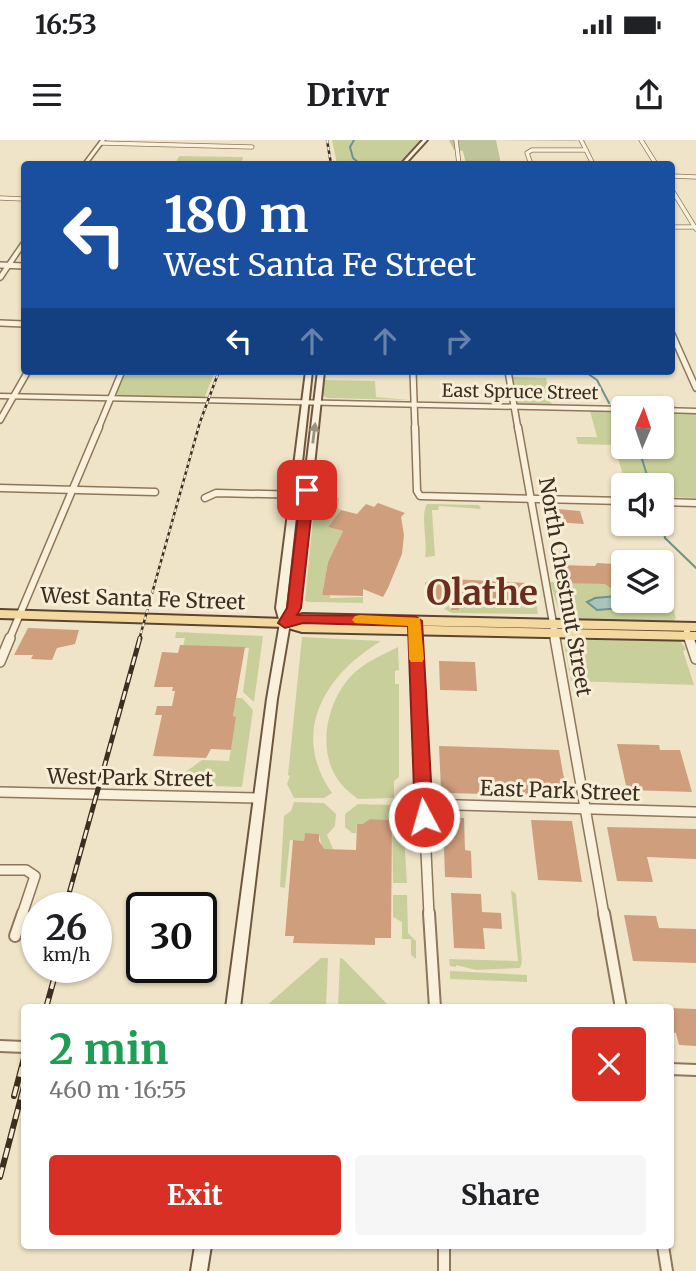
<!DOCTYPE html>
<meta charset="utf-8">
<style>
body{margin:0;font-family:Merriweather,serif;background:#f6f6f6;color:#202124;height:100vh;display:flex;flex-direction:column;font-size:26px;white-space:nowrap}
*{box-sizing:border-box;margin:0}
p{font-size:23px;color:#757577}
.icon{flex:none;width:38px;height:38px;fill:none;stroke:currentColor;stroke-width:2;stroke-linecap:round;stroke-linejoin:round}
.map{position:relative;flex:1;overflow:hidden}
.side{position:absolute;left:21px;top:864px;width:653px;height:245px;display:flex;flex-direction:column;background:#fff;border-radius:7px;box-shadow:0 2px 5px #0004}
.side>*{flex:none}
.banner{position:absolute;left:21px;top:21px;width:654px;height:214px;border-radius:7px;box-shadow:0 2px 5px #0004;background:#1a4fa0;color:#fff;overflow:hidden}
.needle{width:46px;rotate:2deg}
.controls{position:absolute;left:611px;top:256px;display:grid;gap:14px}
.controls a{display:grid;place-items:center;width:63px;height:63px;border-radius:7px;background:#fff;box-shadow:0 2px 5px #0004;font-size:35px}
.speed{position:absolute;left:21px;top:752px;display:flex;gap:14px;font-size:35px;font-weight:700;text-align:center}
.speed>*{display:grid;place-content:center;width:91px;height:91px;border-radius:50%;background:#fff;box-shadow:0 2px 5px #0004;line-height:1}
.speed small{font-size:18px;font-weight:400}
.speed .limit{border:4px solid #111;border-radius:10px;background:#fff;color:#111}
.pin{position:absolute;display:grid;place-items:center;width:60px;height:60px;color:#fff;margin:-30px;border-radius:14px;box-shadow:0 4px 10px #0006}
.me{position:absolute;width:77px;margin:-38px;rotate:354deg;stroke-linejoin:round;filter:drop-shadow(0 0 5px #0008)}
.turn{display:flex;align-items:center;gap:24px;height:147px;padding:0 28px;font-size:32px}
.turn .icon{width:91px;height:91px;stroke-width:2.5}
.turn b{display:block;font-size:49px;line-height:60px}
.lanes{display:flex;align-items:center;height:66px;padding:0 28px;background:#0003;justify-content:center;gap:35px;direction:ltr}
.lanes .off{opacity:.35}
.round{display:grid;place-items:center;flex:none;width:74px;height:74px;border-radius:7px;background:#f6f6f6}
.summary{display:flex;align-items:center;justify-content:space-between;height:119px;padding:0 28px}
h1{font-size:42px;font-weight:700;line-height:52px;color:#1e9e55}
.action{display:flex;gap:14px;margin-top:auto;padding:14px 28px}
.action a{flex:1;height:80px;border-radius:7px;background:#d93025;color:#fff;font-size:28px;font-weight:700;line-height:80px;text-align:center}
.action a+a{background:#f6f6f6;color:#202124}
.status{display:flex;justify-content:space-between;align-items:center;height:49px;padding:0 35px;background:#fff;direction:ltr}
.status svg{height:19px;fill:currentColor}
header{display:flex;justify-content:space-between;align-items:center;height:91px;padding:0 28px;background:#fff;font-size:32px;font-weight:700}
.map>svg:first-child{display:block}
.green{fill:#c9cf9b}
.cemetery{fill:#bfc49a}
.water{fill:#a9c4bc;stroke:#6f938a;stroke-width:2}
.lines{fill:none;stroke-linecap:round;stroke-linejoin:round}
.stream{stroke:#6f938a;stroke-width:2}
.building{fill:#cf9f7d}
.minor-far4-casing{stroke:#8d765c;stroke-width:5}
.minor-far3-casing{stroke:#8d765c;stroke-width:8}
.minor-far2-casing{stroke:#8d765c;stroke-width:9}
.minor-far1-casing{stroke:#8d765c;stroke-width:12}
.minor-casing{stroke:#8d765c;stroke-width:14}
.tertiary-casing{stroke:#8d765c;stroke-width:3}
.secondary-casing{stroke:#6f573f;stroke-width:4}
.primary-casing{stroke:#5b4430;stroke-width:4}
.minor-far4{stroke:#faf1dc;stroke-width:3.5}
.minor-far3{stroke:#faf1dc;stroke-width:5}
.minor-far2{stroke:#faf1dc;stroke-width:6}
.minor-far1{stroke:#faf1dc;stroke-width:9}
.minor{stroke:#faf1dc;stroke-width:10}
.tertiary{fill:#faf1dc;fill-rule:evenodd}
.secondary{fill:#faf1dc;fill-rule:evenodd}
.primary{fill:#f3d9a0;fill-rule:evenodd}
.rail-far2-casing{stroke:#3d2e20;stroke-width:2.5}
.rail-far1-casing{stroke:#3d2e20;stroke-width:5}
.rail-casing{stroke:#3d2e20;stroke-width:6}
.rail-far2{stroke:#f7eed8;stroke-width:2;stroke-dasharray:3.5;stroke-linecap:butt}
.rail-far1{stroke:#f7eed8;stroke-width:2.5;stroke-dasharray:9;stroke-linecap:butt}
.rail{stroke:#f7eed8;stroke-width:3.5;stroke-dasharray:10;stroke-linecap:butt}
.oneway{fill:#9c907e}
.route{fill:#d93025;stroke:#8d1f18;stroke-width:2}
.slow{fill:#f59e0b}
.labels{text-anchor:middle;stroke-width:6;stroke-linejoin:round;paint-order:stroke}
.far-street-label{font-size:18px;fill:#3d2e20;stroke:#f7eed8}
.street-label{font-size:21px;fill:#3d2e20;stroke:#f7eed8}
.town-label{font-size:35px;font-weight:bold;fill:#6b2e1e;stroke:#f7eed8}
</style>
<div class="status"><b>16:53</b><svg viewBox="0 0 49 12"><path d="M0 12V9h3v3zM5 12V6h3v6zM10 12V3h3v9zM15 12V0h3v12zM26 1h20v11H26zM47 4h2v5h-2z"/></svg></div>
<header><svg class="icon" aria-label="menu" viewBox="0 0 24 24"><path d="M4 6h16M4 12h16M4 18h16"/></svg>Drivr<svg class="icon" aria-label="share" viewBox="0 0 24 24"><path d="M12 15V3M7 8l5-5 5 5M5 13v7h14v-7"/></svg></header>
<div class="map">
<svg width="696" height="1131" viewBox="0 0 696 1131">
<rect width="100%" height="100%" fill="#f0e4c8"/>
<g class="green">
<polygon points="332,0 421,0 400,24 337,24"/>
<polygon points="179,16 243,17 241,24 175,24"/>
<polygon points="124,231 215,231 204,259 119,256 115,252"/>
<polygon points="512,237 546,238 552,266 517,264"/>
<polygon points="323,240 375,241 376,257 410,260 327,258 322,255"/>
<polygon points="590,271 623,271 623,306 662,306 662,272 696,273 696,358 662,357 662,345 626,345 614,305 578,304 576,297 597,297"/>
<polygon points="339,358 338,368 341,370 328,387 343,391 328,422 322,454 330,455 330,458 363,457 363,463 309,462 305,461 315,359"/>
<path d="M427,364L479,365L481,369L439,366L438,370H432L435,416L425,417C428,401 420,375 427,364Z"/>
<polygon points="550,442 623,444 623,460 662,460 662,445 666,445 676,478 673,482 662,482 659,480 566,480 560,475"/>
<polygon points="533,445 538,474 452,473 444,469 449,465 451,470 463,465 463,461 530,462 529,455 534,452"/>
<polygon points="176,492 263,496 254,562 243,552 249,508 183,506 185,498 175,498"/>
<path d="M302,497L381,501C326,534 289,592 332,653L324,658H294L287,644L290,636L288,635Z"/>
<polygon points="572,497 583,500 680,501 686,509 683,511 694,545 571,541 564,503 567,499"/>
<path d="M398,507L399,530L395,531V544H399V637L394,641V658L358,659C353,655 346,650 342,645C315,614 326,562 352,535C365,522 382,515 398,507Z"/>
<polygon points="236,558 242,558 253,570 242,647 184,645 184,633 202,620 229,621 236,577 233,576"/>
<polygon points="294,662 324,663 336,674 335,686 327,695 333,709 327,711 322,708 319,694 305,693 304,701 290,700 285,748 280,747 284,676 291,671"/>
<polygon points="358,664 392,665 395,672 403,678 407,743 393,743 392,680 370,679 366,685 357,684 356,693 352,693 345,687 345,674"/>
<polygon points="511,750 516,754 522,822 520,828 476,830 456,825 456,827 450,826 449,819 518,821"/>
<polygon points="393,755 407,755 408,793 416,801 416,819 411,815 411,799 402,799 402,782 393,777"/>
<polygon points="321,818 328,818 326,868 266,866"/>
<polygon points="340,818 343,819 391,868 338,868"/>
<polygon points="450,831 527,835 527,842 450,839"/>
</g>
<polygon class="cemetery" points="449,0 577,0 577,1 496,0 501,24 466,24 463,11 454,10"/>
<polygon class="water" points="617,456 623,457 623,460 635,462 639,468 635,471 622,468 597,470 587,462 595,458"/>
<g class="lines">
<g class="stream">
<polyline points="354,0 350,7 353,18 360,24"/>
<polyline points="584,231 597,240 609,263"/>
<polyline points="615,275 623,280"/>
<polyline points="638,306 650,345"/>
<polyline points="662,380 665,398 696,428"/>
</g>
</g>
<g class="building">
<polygon points="378,363 405,373 401,377 404,395 402,414 388,448 383,457 363,449 363,456 322,455 328,422 343,391 328,387 341,370 357,374 366,364 374,367"/>
<polygon points="546,368 580,371 584,384 553,382"/>
<polygon points="597,423 616,424 616,427 623,427 623,448 612,449 605,444 564,443 561,425 595,426"/>
<polygon points="432,438 527,443 530,462 463,461 463,466 459,466 459,470 451,470 451,463 433,462 426,457 425,443"/>
<polygon points="28,488 79,490 75,504 57,508 52,520 31,519 33,515 14,515"/>
<polygon points="180,505 245,507 233,576 236,577 231,610 211,609 206,618 153,616 162,575 155,575 157,566 172,566 175,551 172,551 173,547 154,547 162,512 178,513"/>
<polygon points="439,521 475,522 477,551 440,550"/>
<polygon points="617,604 659,605 660,610 680,610 692,652 627,650"/>
<polygon points="439,606 559,610 567,656 445,653 441,650"/>
<polygon points="443,678 464,678 465,710 471,711 472,738 445,737"/>
<polygon points="370,679 392,680 391,798 375,798 375,805 293,803 294,796 285,796 293,700 304,701 305,693 319,694 319,701 324,709 356,710 357,684 363,684"/>
<polygon points="531,680 572,681 582,742 538,740"/>
<polygon points="607,687 696,689 696,719 647,717 653,742 617,741"/>
<polygon points="451,753 481,754 482,772 501,773 502,789 483,788 485,809 454,808"/>
<polygon points="624,775 656,776 659,788 696,789 696,823 633,821"/>
<polygon points="670,868 696,869 696,906 679,905 676,893 670,892"/>
</g>
<g class="lines">
<g class="minor-far4-casing">
<g id="minor-far4">
<polyline points="456,0 459,24"/>
<polyline points="581,0 593,24"/>
<polyline points="641,0 656,24"/>
<polyline points="101,3 252,7"/>
<polyline points="531,24 527,13 532,10 586,10"/>
<polyline points="672,36 696,37"/>
<polyline points="672,50 696,89"/>
<polyline points="0,58 24,59"/>
<polyline points="672,87 696,87"/>
<polyline points="0,125 24,126"/>
</g>
</g>
<g class="minor-far3-casing">
<g id="minor-far3">
<polyline points="0,125 24,126"/>
<polyline points="0,183 24,184"/>
<polyline points="672,194 696,248"/>
<polyline points="413,231 415,289"/>
<polyline points="508,231 518,289"/>
<polyline points="0,280 28,231"/>
<polyline points="98,289 122,231"/>
</g>
</g>
<g class="minor-far2-casing">
<g id="minor-far2">
<polyline points="415,287 417,351 420,356 623,361"/>
<polyline points="518,287 556,500"/>
<polyline points="0,348 155,352"/>
<polyline points="205,358 216,353 307,355"/>
<polyline points="662,362 696,363"/>
<polyline points="415,484 416,500"/>
<polyline points="687,492 690,500"/>
<polyline points="9,500 99,287"/>
</g>
</g>
<g class="minor-far1-casing">
<g id="minor-far1">
<polyline points="416,498 429,775"/>
<polyline points="555,498 604,775"/>
<polyline points="689,498 696,519"/>
<polyline points="0,522 10,498"/>
<polyline points="0,652 258,658"/>
<polyline points="423,664 696,672"/>
<polyline points="0,730 26,730 35,736 22,775"/>
</g>
</g>
<g class="minor-casing">
<g id="minor">
<polyline points="429,773 435,868"/>
<polyline points="604,773 621,868"/>
<polyline points="15,796 23,773"/>
<polyline points="0,906 24,907"/>
<polyline points="670,929 696,930"/>
<polyline points="444,1106 444,1131"/>
<polyline points="663,1106 667,1131"/>
</g>
</g>
<g class="tertiary-casing">
<g id="tertiary">
<polygon points="101,0 105,0 87,24 83,24"/>
<polygon points="22,102 24,102 24,106 2,139 0,140 0,134"/>
<polygon points="0,254 623,267 625,268 623,268 623,271 0,258"/>
<polygon points="662,268 696,269 696,273 662,272"/>
</g>
</g>
<g class="secondary-casing">
<g id="secondary">
<polygon points="423,0 427,0 405,24 401,24"/>
<polygon points="306,231 312,231 286,468 287,472 289,468 318,231 324,231 299,468 290,483 277,559 240,868 226,868 267,559 280,483 276,468"/>
<polygon points="195,1106 211,1106 207,1131 191,1131"/>
</g>
</g>
<g class="primary-casing">
<polygon id="primary" points="0,470 285,479 303,474 696,483 696,491 299,483 696,492 696,500 302,492 285,487 0,478"/>
</g>
<use href="#minor-far4" class="minor-far4"/>
<use href="#minor-far3" class="minor-far3"/>
<use href="#minor-far2" class="minor-far2"/>
<use href="#minor-far1" class="minor-far1"/>
<use href="#minor" class="minor"/>
<use href="#tertiary" class="tertiary"/>
<use href="#secondary" class="secondary"/>
<use href="#primary" class="primary"/>
<g class="rail-far2-casing">
<g id="rail-far2">
<polyline points="327,0 331,24"/>
<polyline points="139,500 200,282 219,231"/>
</g>
</g>
<g class="rail-far1-casing">
<polyline id="rail-far1" points="65,768 140,498"/>
</g>
<g class="rail-casing">
<g id="rail">
<polyline points="46,868 57,828"/>
<polyline points="14,956 24,918"/>
<polyline points="0,1037 24,946"/>
</g>
</g>
<use href="#rail-far2" class="rail-far2"/>
<use href="#rail-far1" class="rail-far1"/>
<use href="#rail" class="rail"/>
</g>
<defs><path id="oneway-solid" d="M-6-.8H1V-3.2L6.5 0L1 3.2V.8H-6Z" transform="scale(1.75)"/></defs>
<use class="oneway" href="#oneway-solid" transform="translate(314 293) rotate(-83)"/>
<polygon class="route" points="307,346 314,350 301,468 297,475 415,476 422,481 433,677 430,683 424,685 418,683 415,677 408,486 303,483 285,488 278,483 287,468 301,350"/>
<polygon class="slow" points="360,475 420,478 424,519 422,522 411,522 409,519 408,486 355,483 352,480 355,476"/>
<g class="labels">
<g class="far-street-label">
<text transform="translate(520 252) rotate(1)" y="6">East Spruce Street</text>
</g>
<g class="street-label">
<text transform="translate(565 447) rotate(80)" y="7">North Chestnut Street</text>
<text transform="translate(143 459) rotate(2)" y="7">West Santa Fe Street</text>
<text transform="translate(130 638) rotate(1)" y="7">West Park Street</text>
<text transform="translate(560 651) rotate(2)" y="7">East Park Street</text>
</g>
<g class="town-label">
<text x="482" y="465">Olathe</text>
</g>
</g>
</svg>
<div class="controls">
<a><svg class="needle" viewBox="-14 -14 28 28"><path d="M0-13l5 13h-10z" fill="#e53935"/><path d="M0 13l5-13h-10z" fill="#757577"/></svg></a>
<a><svg class="icon" aria-label="sound" viewBox="0 0 24 24"><path d="M4 9h4l5-4v14l-5-4H4zM17 9q2 3 0 6"/></svg></a>
<a><svg class="icon" aria-label="layers" viewBox="0 0 24 24"><path d="M12 4l9 5-9 5-9-5zM3 14l9 5 9-5"/></svg></a>
</div>
<div class="speed"><div>26<small>km/h</small></div><div class="limit">30</div></div>
<div class="pin" style="left:307px;top:350px;background:#d93025"><svg class="icon" aria-label="arrive" viewBox="0 0 24 24"><path d="M6 21V4h12l-3 4 3 4H6"/></svg></div>
<svg class="me" style="left:424px;top:677px" viewBox="-20 -20 40 40"><circle r="17" fill="#d93025" stroke="#fff" stroke-width="3"/><path d="M0-11L8 9 0 5-8 9z" fill="#fff"/></svg>
<div class="banner">
<div class="turn"><svg class="icon" aria-label="left" viewBox="0 0 24 24"><path d="M17 20v-9H6M10 6l-5 5 5 5"/></svg><div><b>180 m</b>West Santa Fe Street</div></div>
<div class="lanes"><svg class="icon" aria-label="left" viewBox="0 0 24 24"><path d="M17 20v-9H6M10 6l-5 5 5 5"/></svg><svg class="icon off" aria-label="ahead" viewBox="0 0 24 24"><path d="M12 20V5M6 11l6-6 6 6"/></svg><svg class="icon off" aria-label="ahead" viewBox="0 0 24 24"><path d="M12 20V5M6 11l6-6 6 6"/></svg><svg class="icon off" aria-label="right" viewBox="0 0 24 24"><path d="M7 20v-9h11M14 6l5 5-5 5"/></svg></div>
</div>
<section class="side">
<div class="summary"><div><h1>2 min</h1><p>460 m · 16:55</p></div><a class="round" style="background:#d93025;color:#fff"><svg class="icon" aria-label="close" viewBox="0 0 24 24"><path d="M6 6l12 12M18 6L6 18"/></svg></a></div>
<div class="action"><a>Exit</a><a>Share</a></div>
</section>
</div>
